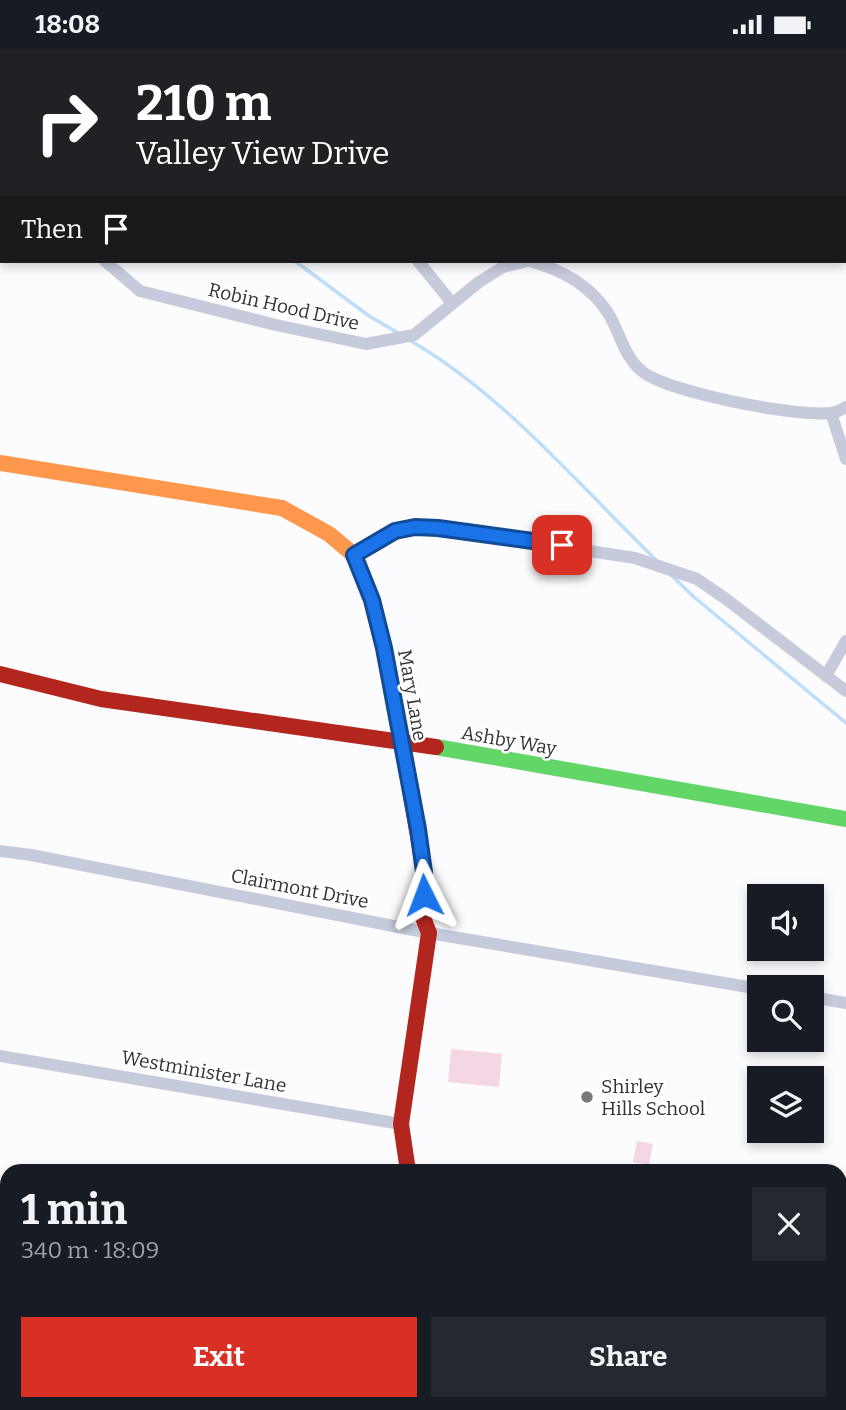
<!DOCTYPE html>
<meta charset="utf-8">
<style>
body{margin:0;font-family:Bitter,serif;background:#242831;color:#f1f3f6;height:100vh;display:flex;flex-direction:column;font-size:26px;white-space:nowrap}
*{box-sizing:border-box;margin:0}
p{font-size:23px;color:#9ea1a6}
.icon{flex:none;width:38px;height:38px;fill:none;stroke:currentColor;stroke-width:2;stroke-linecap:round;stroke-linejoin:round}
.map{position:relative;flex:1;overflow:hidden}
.side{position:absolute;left:0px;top:1115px;width:847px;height:247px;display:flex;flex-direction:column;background:#171b24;border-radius:21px 21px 0 0;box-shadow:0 4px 10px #0003}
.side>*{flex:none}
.banner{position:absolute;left:0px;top:0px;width:847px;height:214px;box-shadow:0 4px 10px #0003;background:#202124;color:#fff;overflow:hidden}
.tools{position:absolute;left:747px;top:835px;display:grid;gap:14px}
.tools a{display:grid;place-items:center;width:77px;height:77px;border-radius:0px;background:#171b24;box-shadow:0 4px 10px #0003;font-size:35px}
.pin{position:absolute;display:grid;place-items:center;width:60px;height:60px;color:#fff;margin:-30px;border-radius:14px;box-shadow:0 4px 10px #0006}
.me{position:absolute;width:77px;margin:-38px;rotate:357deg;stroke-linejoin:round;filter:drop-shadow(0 0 5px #0008)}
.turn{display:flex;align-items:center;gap:24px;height:147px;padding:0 21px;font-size:32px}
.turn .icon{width:91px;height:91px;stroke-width:2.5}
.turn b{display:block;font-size:49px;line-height:60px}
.then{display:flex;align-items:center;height:66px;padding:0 21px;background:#0003;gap:14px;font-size:26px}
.round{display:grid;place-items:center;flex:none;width:74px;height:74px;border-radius:0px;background:#242831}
.overview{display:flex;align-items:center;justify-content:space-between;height:119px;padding:0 21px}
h1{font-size:42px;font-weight:700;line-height:52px}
.button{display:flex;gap:14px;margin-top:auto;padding:14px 21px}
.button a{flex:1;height:80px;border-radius:0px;background:#d93025;color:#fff;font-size:28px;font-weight:700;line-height:80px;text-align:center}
.button a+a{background:#242831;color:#f1f3f6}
.status{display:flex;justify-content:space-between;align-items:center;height:49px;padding:0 35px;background:#171b24;direction:ltr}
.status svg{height:19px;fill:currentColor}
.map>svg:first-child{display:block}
.green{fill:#f5d6e4}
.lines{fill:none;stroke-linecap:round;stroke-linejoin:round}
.stream{stroke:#bedef7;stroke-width:3.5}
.street{stroke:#c6cbdb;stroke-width:12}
.fast{stroke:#63d668;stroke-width:16}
.slow{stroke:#ff974d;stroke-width:16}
.jam{stroke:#b3261e;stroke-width:16}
.route-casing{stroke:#114b97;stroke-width:18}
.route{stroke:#1a73e8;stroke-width:12}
.poi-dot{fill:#79787d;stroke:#fff;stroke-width:2.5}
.labels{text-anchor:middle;stroke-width:5;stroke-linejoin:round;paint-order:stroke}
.street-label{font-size:19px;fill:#323138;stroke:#fff}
.poi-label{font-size:19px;fill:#323138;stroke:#fff;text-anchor:start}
</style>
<div class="status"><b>18:08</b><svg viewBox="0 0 49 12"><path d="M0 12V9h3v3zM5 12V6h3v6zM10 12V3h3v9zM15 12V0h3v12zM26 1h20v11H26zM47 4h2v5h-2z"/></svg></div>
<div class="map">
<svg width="846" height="1361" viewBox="0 0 846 1361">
<rect width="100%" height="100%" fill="#fcfbfd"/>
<g class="green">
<polygon points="451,1000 502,1005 499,1038 448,1033"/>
<polygon points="637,1092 653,1095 649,1116 633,1113"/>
</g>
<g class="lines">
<g class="stream">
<polyline points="103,0 105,2"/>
<polyline points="295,212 369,267 400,285"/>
<path d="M409,291C501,343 581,438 656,511"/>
<polyline points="671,526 694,548 846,674"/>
</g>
<g class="street">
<polyline points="118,2 119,0"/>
<polyline points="318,2 319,0"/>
<polyline points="519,2 519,0"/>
<polyline points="0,144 2,143"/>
<polyline points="845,180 846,180"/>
<polyline points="105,212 140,242 276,276 366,295 414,286 479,233 503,218 527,212"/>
<polyline points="418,212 452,254"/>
<path d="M529,212C560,220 590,236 608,264C620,283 624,309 643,323C671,344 796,368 831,364C837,363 841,361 846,358"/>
<polyline points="831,364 846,410"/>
<path d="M354,506C387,487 399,477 438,479L635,509L697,530L726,550L846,642"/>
<polyline points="826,627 846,592"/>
<polyline points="0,802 31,806 429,884 760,940"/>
<polyline points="812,948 846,954"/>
<polyline points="0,1007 401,1075"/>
<polyline points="0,1323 7,1332"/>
<polyline points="840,1346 846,1351"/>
<polyline points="388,1354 430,1361"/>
<polyline points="33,1361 42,1354"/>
<polyline points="487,1361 488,1354"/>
</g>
<polyline class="fast" points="436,698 846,770"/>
<polyline class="slow" points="0,414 282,459 329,485 354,506 372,551 384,599 401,687"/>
<g class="jam">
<polyline points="0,625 101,650 436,698"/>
<polyline points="401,687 424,823 422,866 429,884 401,1075 408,1122"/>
</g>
</g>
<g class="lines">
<g class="route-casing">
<polyline id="route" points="424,846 424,823 418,780 384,599 372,551 354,506 395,482 415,478 438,479 562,496"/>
</g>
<use href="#route" class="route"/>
</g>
<circle class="poi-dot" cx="587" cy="1048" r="7"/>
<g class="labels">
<g class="street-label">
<text transform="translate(284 257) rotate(13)" y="7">Robin Hood Drive</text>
<text transform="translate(413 646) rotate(80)" y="7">Mary Lane</text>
<text transform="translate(509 691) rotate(10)" y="7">Ashby Way</text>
<text transform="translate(300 839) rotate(11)" y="7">Clairmont Drive</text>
<text transform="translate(204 1022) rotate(10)" y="7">Westminister Lane</text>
</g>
<g class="poi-label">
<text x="601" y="1044">Shirley<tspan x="601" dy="22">Hills School</tspan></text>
</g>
</g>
</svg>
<div class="tools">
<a><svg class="icon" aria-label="sound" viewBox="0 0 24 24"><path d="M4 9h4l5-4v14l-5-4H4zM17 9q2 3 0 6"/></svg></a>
<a><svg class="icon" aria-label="search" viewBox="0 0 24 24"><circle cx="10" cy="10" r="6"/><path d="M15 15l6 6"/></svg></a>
<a><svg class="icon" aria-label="layers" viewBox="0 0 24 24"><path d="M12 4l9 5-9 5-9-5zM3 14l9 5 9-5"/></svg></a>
</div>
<div class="pin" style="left:562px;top:496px;background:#d93025"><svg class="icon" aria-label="arrive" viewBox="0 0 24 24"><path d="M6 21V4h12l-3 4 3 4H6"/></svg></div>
<svg class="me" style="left:424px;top:846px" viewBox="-20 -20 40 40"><path d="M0-17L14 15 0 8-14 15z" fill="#1a73e8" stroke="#fff" stroke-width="4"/></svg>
<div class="banner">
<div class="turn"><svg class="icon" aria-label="right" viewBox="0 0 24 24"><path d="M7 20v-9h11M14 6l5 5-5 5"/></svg><div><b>210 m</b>Valley View Drive</div></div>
<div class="then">Then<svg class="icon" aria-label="arrive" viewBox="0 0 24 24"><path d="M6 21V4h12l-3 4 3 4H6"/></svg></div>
</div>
<section class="side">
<div class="overview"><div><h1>1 min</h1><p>340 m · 18:09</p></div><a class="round"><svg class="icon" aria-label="close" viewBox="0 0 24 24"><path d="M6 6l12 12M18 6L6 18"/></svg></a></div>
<div class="button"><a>Exit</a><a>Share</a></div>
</section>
</div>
